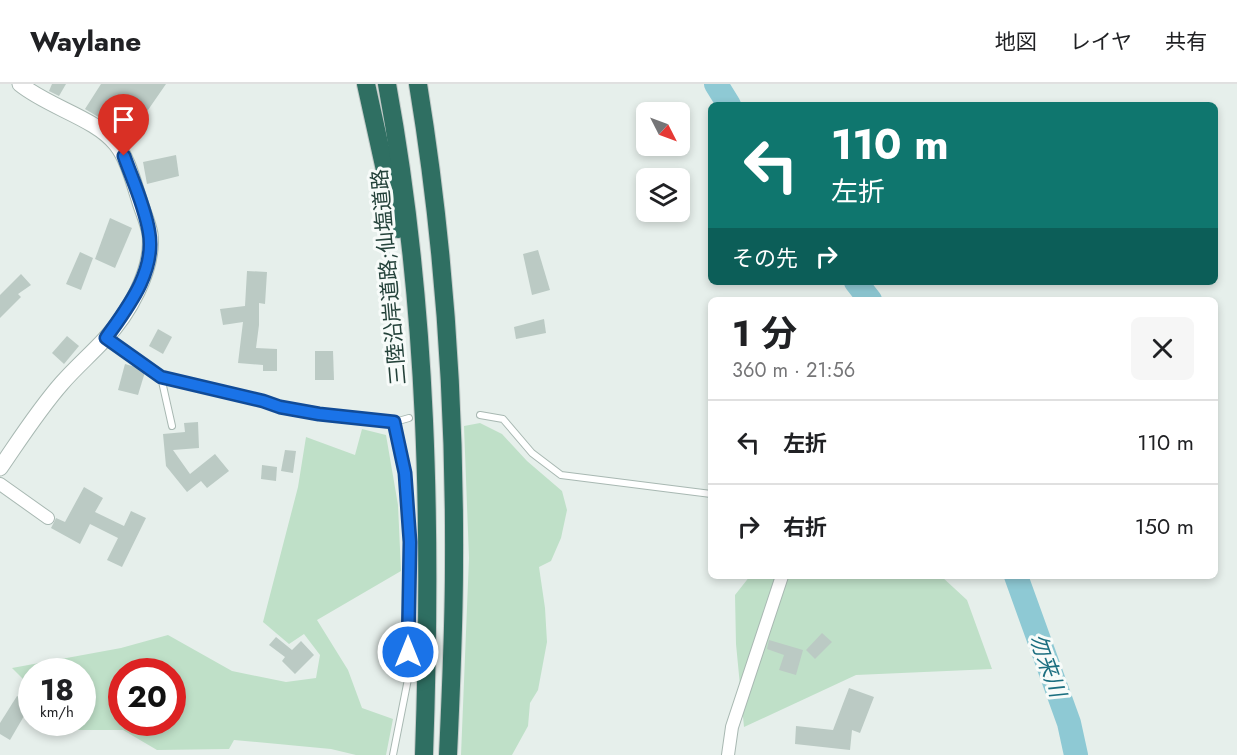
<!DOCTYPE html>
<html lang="ja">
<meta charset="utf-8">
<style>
body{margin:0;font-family:Jost,"Noto Sans JP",sans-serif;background:#f6f6f6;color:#202124;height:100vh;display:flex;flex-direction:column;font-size:22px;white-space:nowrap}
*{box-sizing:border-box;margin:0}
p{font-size:20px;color:#757577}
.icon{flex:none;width:33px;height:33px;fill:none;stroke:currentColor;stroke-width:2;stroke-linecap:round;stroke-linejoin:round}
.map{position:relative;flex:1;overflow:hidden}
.drawer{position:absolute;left:708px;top:213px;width:510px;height:282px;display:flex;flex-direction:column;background:#fff;border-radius:9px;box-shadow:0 3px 9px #0003}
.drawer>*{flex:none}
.top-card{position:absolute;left:708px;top:18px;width:510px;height:183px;border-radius:9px;box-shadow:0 3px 9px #0003;background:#0f766e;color:#fff;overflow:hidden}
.needle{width:39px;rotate:132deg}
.buttons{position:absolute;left:636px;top:18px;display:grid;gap:12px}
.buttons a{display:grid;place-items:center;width:54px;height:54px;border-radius:9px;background:#fff;box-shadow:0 3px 9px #0003;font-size:30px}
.speed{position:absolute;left:18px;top:574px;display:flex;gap:12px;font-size:30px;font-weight:700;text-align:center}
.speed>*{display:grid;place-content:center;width:78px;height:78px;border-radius:50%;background:#fff;box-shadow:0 3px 9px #0003;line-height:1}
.speed small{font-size:15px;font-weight:400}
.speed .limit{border:9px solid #d22;background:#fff;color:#111}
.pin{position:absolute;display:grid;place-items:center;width:51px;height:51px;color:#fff;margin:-62px -26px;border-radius:50% 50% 50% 0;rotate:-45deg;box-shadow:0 0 6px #0007}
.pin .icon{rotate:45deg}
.me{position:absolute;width:66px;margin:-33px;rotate:0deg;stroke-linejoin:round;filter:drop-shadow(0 0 4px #0008)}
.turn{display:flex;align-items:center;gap:21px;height:126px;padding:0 24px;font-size:27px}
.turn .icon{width:78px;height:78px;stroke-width:2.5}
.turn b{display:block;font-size:42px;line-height:51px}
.then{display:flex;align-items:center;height:57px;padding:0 24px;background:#0003;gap:12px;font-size:22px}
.round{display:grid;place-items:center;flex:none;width:63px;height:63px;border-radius:9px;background:#f6f6f6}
.headline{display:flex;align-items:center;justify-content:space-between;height:102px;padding:0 24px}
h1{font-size:36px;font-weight:700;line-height:45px}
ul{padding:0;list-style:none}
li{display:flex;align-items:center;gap:18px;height:84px;padding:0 24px;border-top:2px solid #e0e0e0}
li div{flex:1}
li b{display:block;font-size:22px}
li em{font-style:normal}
header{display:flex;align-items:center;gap:36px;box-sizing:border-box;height:84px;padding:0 30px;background:#fff;border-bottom:2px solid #e0e0e0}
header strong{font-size:28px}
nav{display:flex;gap:33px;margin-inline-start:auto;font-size:21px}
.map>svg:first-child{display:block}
.green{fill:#bfe0c8;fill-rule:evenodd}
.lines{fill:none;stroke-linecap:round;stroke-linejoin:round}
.river{stroke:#8ec9d4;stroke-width:24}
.building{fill:#bbcac4}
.service-casing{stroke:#a8b8b2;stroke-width:8}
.minor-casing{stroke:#a8b8b2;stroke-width:14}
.tertiary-casing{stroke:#a8b8b2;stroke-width:17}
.motorway-casing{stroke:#c2cac8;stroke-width:20}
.service{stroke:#fff;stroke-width:6}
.minor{stroke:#fff;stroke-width:12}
.tertiary{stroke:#fff;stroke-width:15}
.motorway{stroke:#2f6f62;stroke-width:18}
.route-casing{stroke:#114b97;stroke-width:15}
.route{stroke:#1a73e8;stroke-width:10}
.labels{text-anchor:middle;stroke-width:6;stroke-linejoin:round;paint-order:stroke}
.street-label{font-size:21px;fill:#24423a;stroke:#f7fbf9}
.water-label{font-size:22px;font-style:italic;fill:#1c6f80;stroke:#f7fbf9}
</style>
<header>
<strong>Waylane</strong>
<nav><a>地図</a><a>レイヤ</a><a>共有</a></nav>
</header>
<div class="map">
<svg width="1237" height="671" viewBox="0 0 1237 671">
<rect width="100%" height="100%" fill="#e6efeb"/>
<g class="green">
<polygon points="480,339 502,350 527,377 562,407 567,426 561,454 551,477 539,483 545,524 547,558 538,606 530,619 528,642 512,671 461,671 469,474 464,342"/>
<path d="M362,345L386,351L398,421L401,487L317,536L348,586L362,624L393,635L386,671H356L331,665L234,656L229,665L157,666L123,646H74L67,639H82V588H32L31,603L12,584L121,564L168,551L232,587L286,598L316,594L320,571L304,550L289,560L263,538L298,403L306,353L355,371ZM122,588H172V639H122Z"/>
<polygon points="750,492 941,492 967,516 992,585 856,591 744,643 736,560 735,511"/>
</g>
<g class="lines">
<g class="river">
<polyline points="716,0 729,21"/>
<polyline points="856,198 870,216"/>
<polyline points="1016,492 1069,639 1076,671"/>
</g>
</g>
<g class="building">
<polygon points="52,0 66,0 59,12 49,7"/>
<polygon points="101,0 166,0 148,26 122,48 109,32 105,37 85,25"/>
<polygon points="176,71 179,92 147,100 143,78"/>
<polygon points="110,134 132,144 115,184 95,175"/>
<polygon points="538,166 550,206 532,211 523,170"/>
<polygon points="80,168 93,174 81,206 66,200"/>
<polygon points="247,187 267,188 265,220 259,219 259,241 256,264 277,265 277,287 263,287 263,281 238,279 243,238 223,241 220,225 245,222"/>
<polygon points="21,190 31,201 18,210 21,213 0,234 0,211"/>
<polygon points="544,235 546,249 516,255 514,243"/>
<polygon points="158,245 172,253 163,270 149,262"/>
<polygon points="67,252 79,262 64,280 52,269"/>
<polygon points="315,267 333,267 334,296 315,296"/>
<polygon points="125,280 139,284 145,288 138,311 118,306"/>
<polygon points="198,338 199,364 173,366 190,390 215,370 229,387 207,404 201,397 187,408 166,382 163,350 185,348 184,339"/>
<polygon points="285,366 296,367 293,389 281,387"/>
<polygon points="262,381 277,383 276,397 261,395"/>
<polygon points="84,403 103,414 95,428 124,442 131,427 146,434 122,483 107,476 118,454 90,440 80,460 51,444 56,434 65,438"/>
<polygon points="822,549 832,558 815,575 806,566"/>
<polygon points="276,553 292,566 301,557 314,571 295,590 282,577 285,573 269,561"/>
<polygon points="769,556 803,566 796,591 779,586 784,571 767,565"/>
<polygon points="849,604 874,613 860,649 852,646 850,666 795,660 796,642 833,646"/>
<polygon points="17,612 31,620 10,656 0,650 0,639"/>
</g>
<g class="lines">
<g class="service-casing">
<g id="service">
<polyline points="107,255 161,293 263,317 280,323 319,330 395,338 409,334"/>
<polyline points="161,293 172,342"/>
<polyline points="480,331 503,335 532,369 561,391 711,410"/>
<polyline points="393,671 409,590 410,458 405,389 395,338"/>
</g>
</g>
<g class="minor-casing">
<g id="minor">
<polyline points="0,400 48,434"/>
<polyline points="728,671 732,643 782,492"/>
</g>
</g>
<g class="tertiary-casing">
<path id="tertiary" d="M0,384C20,355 39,325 62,299C75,284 90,271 104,256C128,231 154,186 150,150C148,138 142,126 139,115C133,97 128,75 116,60C95,34 48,23 20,0"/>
</g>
<g class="motorway-casing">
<g id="motorway">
<polyline points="366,0 398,145"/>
<path d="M387,0C428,222 432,446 424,671"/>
<path d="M418,0C444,158 455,320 454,480C454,544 451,607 448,671"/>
</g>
</g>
<use href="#service" class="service"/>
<use href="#minor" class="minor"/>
<use href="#tertiary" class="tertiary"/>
<use href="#motorway" class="motorway"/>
</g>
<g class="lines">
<g class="route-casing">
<path id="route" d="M124,72C133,97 145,123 149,148C156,188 127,224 106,254L161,293L263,317L280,323L319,330L394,338L405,389L410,458L408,568"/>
</g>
<use href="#route" class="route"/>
</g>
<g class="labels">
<g class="street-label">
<text transform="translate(389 193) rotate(-95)" y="7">三陸沿岸道路;仙塩道路</text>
</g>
<g class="water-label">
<text transform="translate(1048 581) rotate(70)" y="8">勿来川</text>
</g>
</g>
</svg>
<div class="buttons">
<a><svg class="needle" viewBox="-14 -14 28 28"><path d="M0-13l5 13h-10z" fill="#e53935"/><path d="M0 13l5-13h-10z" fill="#757577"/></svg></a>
<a><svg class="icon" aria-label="layers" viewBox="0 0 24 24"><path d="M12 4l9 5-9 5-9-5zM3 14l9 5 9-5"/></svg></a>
</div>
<div class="speed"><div>18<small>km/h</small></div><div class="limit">20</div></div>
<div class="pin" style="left:124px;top:72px;background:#d93025"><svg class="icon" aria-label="arrive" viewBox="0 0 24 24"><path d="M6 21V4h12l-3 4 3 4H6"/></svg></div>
<svg class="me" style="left:408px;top:568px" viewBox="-20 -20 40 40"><circle r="17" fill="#1a73e8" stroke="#fff" stroke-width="3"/><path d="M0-11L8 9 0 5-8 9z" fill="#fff"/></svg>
<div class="top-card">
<div class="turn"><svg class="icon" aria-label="left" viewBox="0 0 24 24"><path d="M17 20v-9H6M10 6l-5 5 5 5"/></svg><div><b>110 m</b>左折</div></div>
<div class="then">その先<svg class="icon" aria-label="right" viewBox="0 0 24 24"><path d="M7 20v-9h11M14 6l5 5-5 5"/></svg></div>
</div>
<section class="drawer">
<div class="headline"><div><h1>1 分</h1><p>360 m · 21:56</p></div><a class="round"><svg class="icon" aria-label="close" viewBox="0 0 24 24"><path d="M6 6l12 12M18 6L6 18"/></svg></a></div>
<ul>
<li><svg class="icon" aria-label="left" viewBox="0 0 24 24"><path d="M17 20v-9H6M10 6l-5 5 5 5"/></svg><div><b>左折</b></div><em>110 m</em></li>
<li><svg class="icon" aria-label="right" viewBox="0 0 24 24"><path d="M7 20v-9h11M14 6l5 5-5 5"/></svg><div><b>右折</b></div><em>150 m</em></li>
</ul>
</section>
</div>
